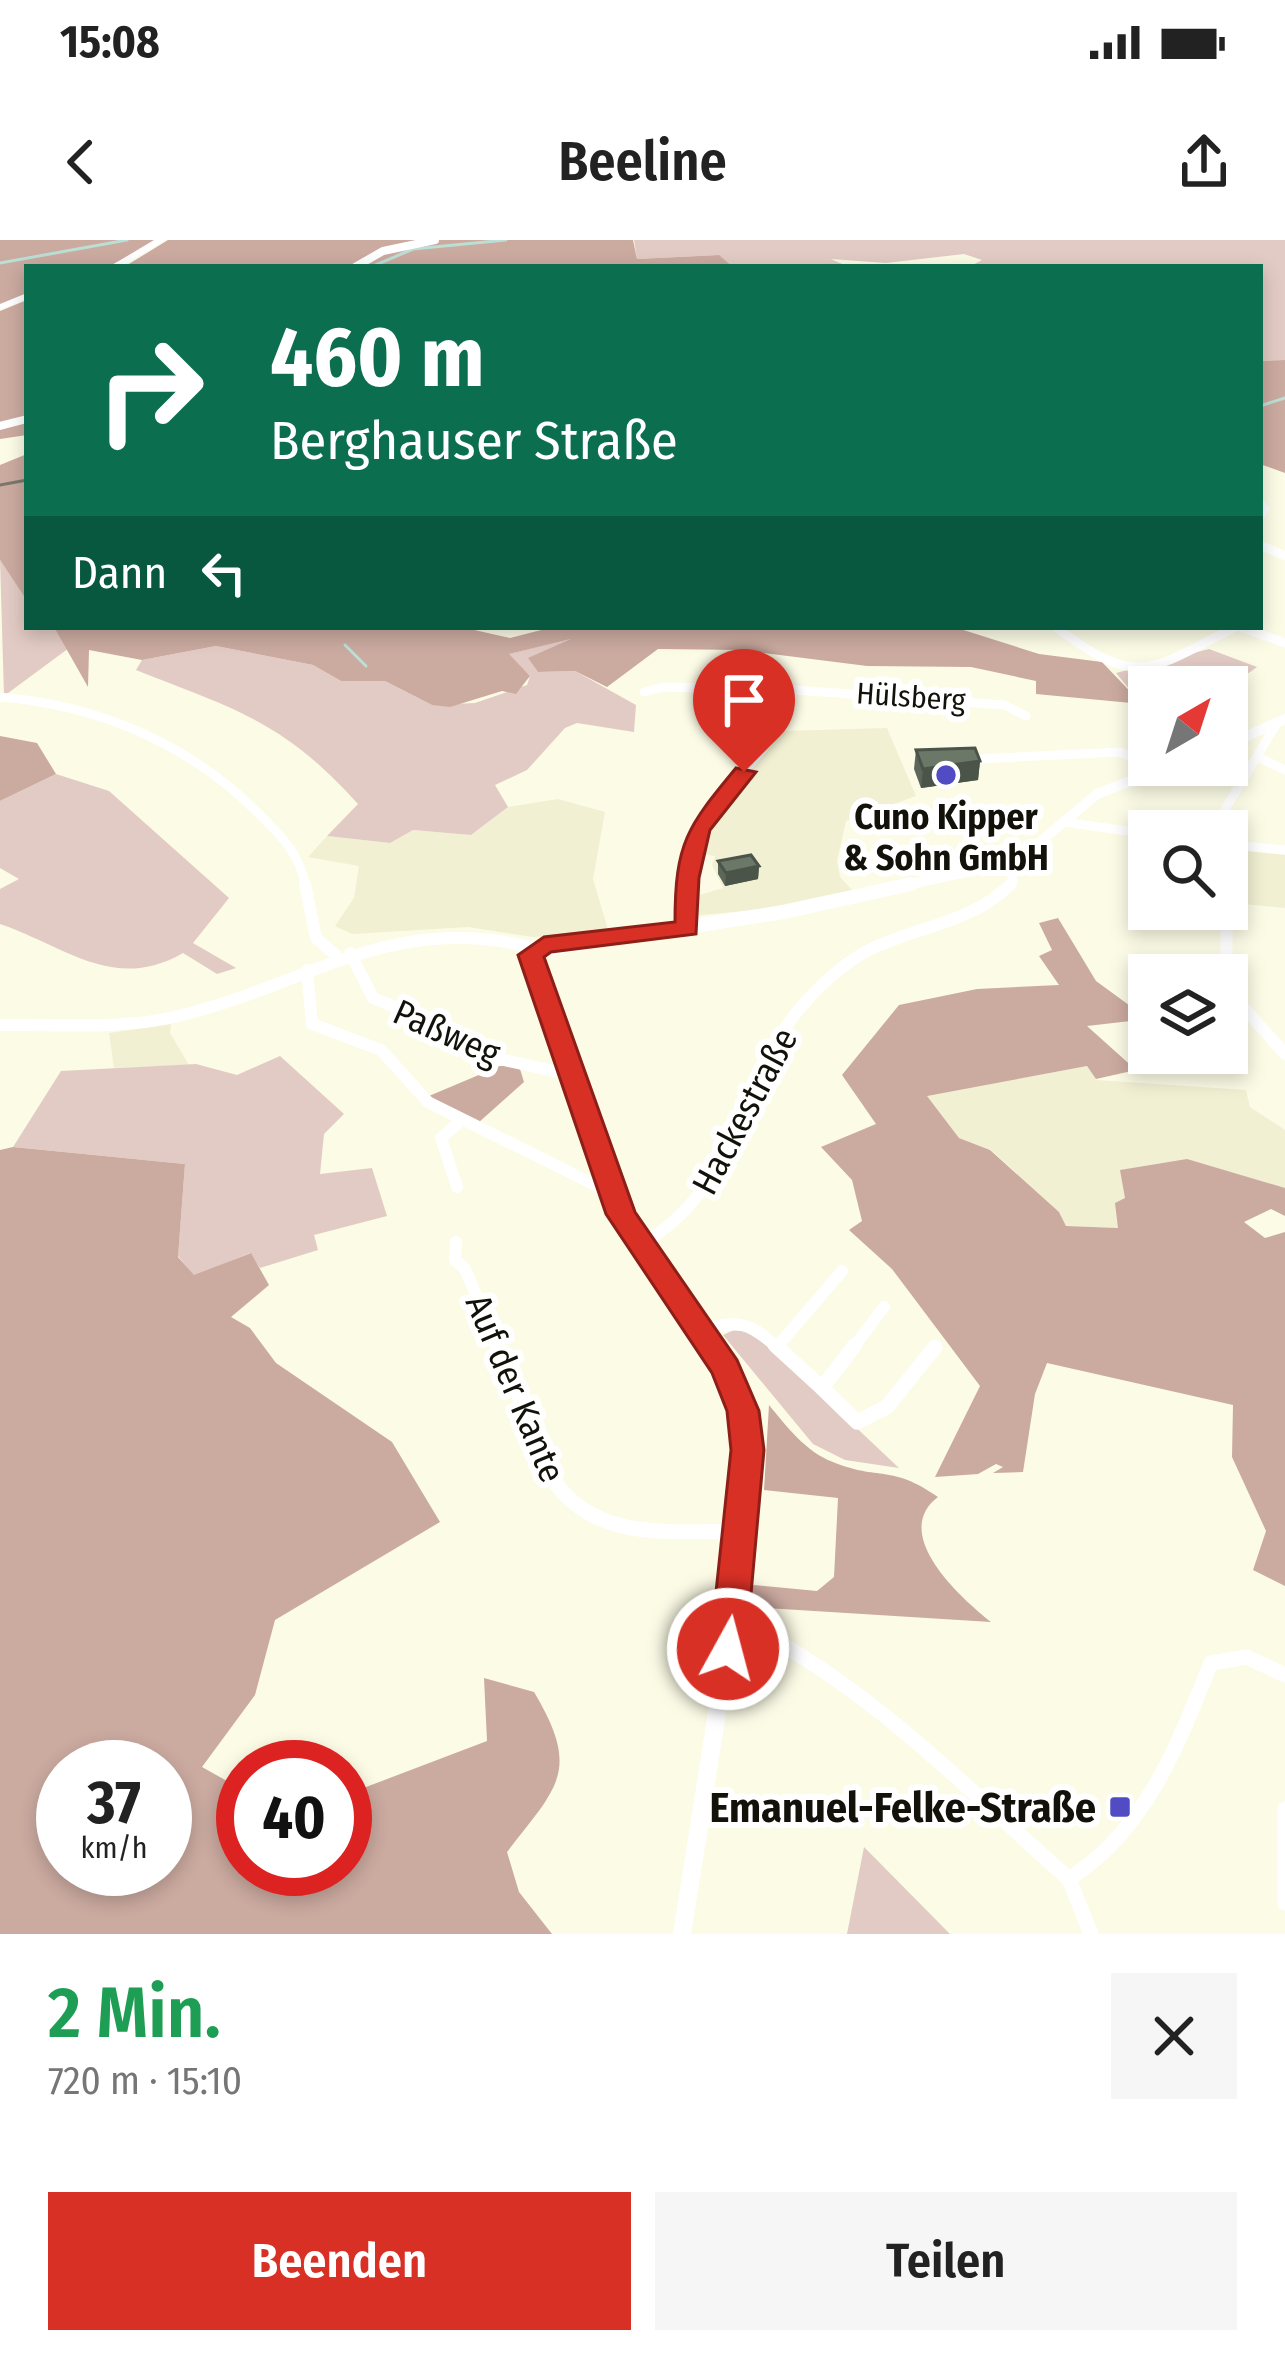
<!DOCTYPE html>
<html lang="de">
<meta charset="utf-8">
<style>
body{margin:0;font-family:"Fira Sans Condensed",sans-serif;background:#f6f6f6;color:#222;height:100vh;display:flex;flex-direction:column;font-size:45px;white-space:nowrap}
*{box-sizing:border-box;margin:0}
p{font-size:39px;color:#767676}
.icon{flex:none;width:66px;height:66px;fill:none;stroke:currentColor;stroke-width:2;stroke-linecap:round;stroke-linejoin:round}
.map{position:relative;height:1694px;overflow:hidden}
.side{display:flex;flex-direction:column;background:#fff;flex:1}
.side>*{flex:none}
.banner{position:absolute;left:24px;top:24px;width:1239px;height:366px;border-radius:0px;box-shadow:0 6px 18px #0003;background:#0b6e4f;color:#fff;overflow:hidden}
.needle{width:78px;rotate:39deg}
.fabs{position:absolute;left:1128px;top:426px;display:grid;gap:24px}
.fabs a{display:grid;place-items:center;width:120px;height:120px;border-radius:0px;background:#fff;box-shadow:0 6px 18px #0003;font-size:60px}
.speed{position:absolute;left:36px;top:1500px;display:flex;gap:24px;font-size:60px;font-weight:700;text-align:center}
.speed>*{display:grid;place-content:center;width:156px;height:156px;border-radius:50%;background:#fff;box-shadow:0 6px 18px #0003;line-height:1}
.speed small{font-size:30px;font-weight:400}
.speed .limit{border:18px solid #d22;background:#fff;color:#111}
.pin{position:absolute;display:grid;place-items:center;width:102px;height:102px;color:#fff;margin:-123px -51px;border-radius:50% 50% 50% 0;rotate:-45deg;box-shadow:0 0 12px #0007}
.pin .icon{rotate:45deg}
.me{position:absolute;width:132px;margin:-66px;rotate:7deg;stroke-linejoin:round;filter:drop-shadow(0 0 9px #0008)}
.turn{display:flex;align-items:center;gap:42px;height:252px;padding:0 48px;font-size:54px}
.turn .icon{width:156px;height:156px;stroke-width:2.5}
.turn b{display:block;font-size:84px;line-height:102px}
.then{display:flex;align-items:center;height:114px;padding:0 48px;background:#0003;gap:24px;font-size:45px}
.round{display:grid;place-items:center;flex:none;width:126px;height:126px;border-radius:0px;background:#f6f6f6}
.summary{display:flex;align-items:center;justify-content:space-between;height:204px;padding:0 48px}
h1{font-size:72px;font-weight:600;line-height:90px;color:#1e9e55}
.cta{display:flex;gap:24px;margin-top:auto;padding:24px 48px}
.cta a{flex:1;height:138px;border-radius:0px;background:#d93025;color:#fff;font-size:48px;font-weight:600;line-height:138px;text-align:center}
.cta a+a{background:#f6f6f6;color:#222}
.status{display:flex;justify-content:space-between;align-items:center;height:84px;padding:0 60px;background:#fff;direction:ltr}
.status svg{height:33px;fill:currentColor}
header{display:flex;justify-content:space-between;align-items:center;height:156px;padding:0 48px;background:#fff;font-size:54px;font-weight:600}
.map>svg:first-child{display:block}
.built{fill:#f1f0d3}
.green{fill:#e2cbc4}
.forest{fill:#cbaaa0;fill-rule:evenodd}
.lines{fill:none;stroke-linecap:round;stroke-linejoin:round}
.stream{stroke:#bbdfd5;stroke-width:3}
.minor-far3{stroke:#fff;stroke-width:8}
.minor-far2{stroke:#fff;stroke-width:9}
.minor-far1{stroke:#fff;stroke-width:12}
.minor{stroke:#fff;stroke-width:15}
.tertiary-far2{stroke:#fff;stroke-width:10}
.tertiary-far1{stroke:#fff;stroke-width:14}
.tertiary{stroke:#fff;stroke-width:18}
.secondary{fill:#fff;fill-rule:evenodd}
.tram{stroke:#79786b;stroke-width:3}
.wall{fill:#5c6759}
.shaded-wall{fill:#4b5449}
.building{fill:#6b7868;stroke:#4b5449;stroke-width:3}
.route{fill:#d93025;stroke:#8d1f18;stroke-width:3}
.poi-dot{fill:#514cc3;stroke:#fff;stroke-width:4.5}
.labels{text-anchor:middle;stroke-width:12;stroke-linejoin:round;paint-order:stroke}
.far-street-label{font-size:30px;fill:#12120b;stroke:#fff}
.poi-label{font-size:36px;font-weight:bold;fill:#12120b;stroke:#fff}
.street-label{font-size:36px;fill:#12120b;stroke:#fff}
.near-poi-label{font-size:42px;font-weight:bold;fill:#12120b;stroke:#fff;text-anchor:end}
</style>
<div class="status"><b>15:08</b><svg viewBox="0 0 49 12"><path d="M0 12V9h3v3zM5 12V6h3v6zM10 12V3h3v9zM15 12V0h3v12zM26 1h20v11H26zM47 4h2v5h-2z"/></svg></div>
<header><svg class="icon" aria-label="back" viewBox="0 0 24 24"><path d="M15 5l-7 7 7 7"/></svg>Beeline<svg class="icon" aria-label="share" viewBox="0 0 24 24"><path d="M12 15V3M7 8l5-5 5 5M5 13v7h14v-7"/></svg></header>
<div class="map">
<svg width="1285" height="1694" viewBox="0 0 1285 1694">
<rect width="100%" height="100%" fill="#fcfbe6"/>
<g class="built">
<polygon points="887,488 916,556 846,581 837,621 840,637 852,650 762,669 693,676 696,656 723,648 712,625 715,616 702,614 714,575 784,491"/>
<polygon points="558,559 605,572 593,639 609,693 533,697 468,687 352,694 335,686 354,658 359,626 308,617 327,596 389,603 413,590 471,595 508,567"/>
<polygon points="1227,609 1285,615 1285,668 1243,664 1227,635"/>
<polygon points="171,784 170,793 189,825 114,828 109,793"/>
<polygon points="1087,826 1097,840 1246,850 1250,867 1285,890 1285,948 1121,930 1125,958 1119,988 1066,986 1059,972 991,910 959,898 926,855"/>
</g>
<g class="green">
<polygon points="634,0 1285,0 1285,120 1260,121 1260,27 969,27 982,20 964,14 886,23 831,19 849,27 733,27 718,15 637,19"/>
<polygon points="0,320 27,361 27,387 54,387 69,408 4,456"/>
<path d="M579,397L529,419L538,432L575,431L636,465L634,492L577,483L565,488L527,530L495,545L508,567L471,595L413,590L390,603L327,596L358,564C283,481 237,470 136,430L142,420L216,406L313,425L341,441H385L432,465L475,463L527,445L530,436L508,414Z"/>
<polygon points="1209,409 1257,427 1228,448 1237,454 1227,456 1227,447 1149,447 1149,463 1142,464 1116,433"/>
<path d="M56,534L109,551L229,658L193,703L236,728L217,734L183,713C114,753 65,706 0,684V649L19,639L0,628V561Z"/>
<polygon points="280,816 344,874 324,894 320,934 372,928 387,976 314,995 318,1010 260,1028 250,1013 194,1036 178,1016 185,924 13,907 61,831 196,824 237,835"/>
<polygon points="736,1089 756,1093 899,1228 845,1220 813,1204 723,1095"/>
<polygon points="864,1607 950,1694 847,1694"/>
</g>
<g class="forest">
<polygon points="0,0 157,0 108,27 27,27 27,54 0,65"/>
<polygon points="168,0 633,0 637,19 719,15 733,27 124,27"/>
<polygon points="27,60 27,195 0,199 0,71"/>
<polygon points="1285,120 1285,233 1260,224 1260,121"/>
<polygon points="27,214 27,361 0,320 0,225"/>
<polygon points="54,387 461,387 510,398 553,387 954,387 1039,414 1102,422 1142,464 1036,454 1036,441 971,427 867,426 741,410 658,409 607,447 575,431 538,432 528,418 571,399 509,414 530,436 516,454 502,451 450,467 432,465 385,441 341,441 313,425 216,406 142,420 89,410 88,447"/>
<polygon points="0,496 37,503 56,534 0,561"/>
<polygon points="1058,678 1096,741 1148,779 1087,786 1136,830 1096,839 1087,826 927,856 959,898 990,910 1059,972 1066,986 1118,988 1115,963 1125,958 1120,930 1187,919 1285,948 1285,976 1271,969 1244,982 1265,998 1285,992 1285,1346 1253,1330 1266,1291 1232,1217 1233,1165 1047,1123 1035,1154 1023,1232 993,1233 1003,1227 996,1224 978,1234 935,1237 980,1146 892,1029 849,990 862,981 852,940 821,907 876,884 842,835 899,765 977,749 1059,745 1039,716 1052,710 1039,683"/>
<polygon points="500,826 519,826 524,842 478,883 429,856"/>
<path d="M13,907L185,924L178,1017L194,1035L251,1013L269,1045L231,1077L250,1088L276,1123L392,1202L440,1282L275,1380L255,1455L202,1527L243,1550V1629H345V1555L487,1501L484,1438L534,1452C581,1531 558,1546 507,1612L519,1652L552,1694H0V910ZM63,1527H165V1629H63Z"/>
<path d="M769,1165C787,1187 806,1212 833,1222C879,1241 891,1224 938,1257C889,1294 962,1359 991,1382L751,1367L747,1348L754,1345L817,1351L834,1337L838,1258L764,1250Z"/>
</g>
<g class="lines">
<g class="stream">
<polyline points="0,23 127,0"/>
<polyline points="371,27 413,9 506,0"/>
<polyline points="1260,166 1285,158"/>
<polyline points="345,405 366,426"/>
</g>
<g class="minor-far3">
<polyline points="355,27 383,11 435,0"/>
<polyline points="0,186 27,179"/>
<polyline points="1260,263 1265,269 1260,277"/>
</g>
<g class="minor-far2">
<polyline points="1260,305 1285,316"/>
<path d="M1056,387C1137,449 1150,431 1235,387"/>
<polyline points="1241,387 1285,403"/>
<polyline points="644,452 664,447 794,450"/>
<path d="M0,457C97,465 188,503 257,572C282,597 299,612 306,647"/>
<polyline points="1258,517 1285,530"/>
<polyline points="977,519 1121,512 1155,531"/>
<polyline points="1063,582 1149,594"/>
<polyline points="1212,591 1277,483"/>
<polyline points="1227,604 1285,610"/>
<path d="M687,647C692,553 770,531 794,450L1005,465L1026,476"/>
<polyline points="1008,647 1013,642 1009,621"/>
</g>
<g class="minor-far1">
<polyline points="305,644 316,698 337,716"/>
<polyline points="687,688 687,644"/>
<polyline points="350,713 373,758 438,784 499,819 572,835"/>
<polyline points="307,730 312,784 381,810 428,862 611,953"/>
<polyline points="1226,735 1227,667"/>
<polyline points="1227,749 1285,814"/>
<path d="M0,785C57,784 117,790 174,777C308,746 389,671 535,708"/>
<polyline points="457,947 441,898 462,880"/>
<polyline points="456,1002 455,1020 465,1029 499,1108"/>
<path d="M640,1004C735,956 736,843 801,767C821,744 843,723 871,709C918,686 972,683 1011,644"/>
<path d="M700,1091C738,1079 749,1082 778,1108"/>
<polyline points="777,1107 842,1031"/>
<polyline points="853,1108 884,1067"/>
</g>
<g class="minor">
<path d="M497,1105L557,1245C600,1302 676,1291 741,1291"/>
<polyline points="775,1105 822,1148 855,1105"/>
<polyline points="822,1148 857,1182 887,1167 935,1107"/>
<path d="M732,1378C864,1440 961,1544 1069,1639C1147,1589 1177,1506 1211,1423L1247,1417L1285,1435"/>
<polyline points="1285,1569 1285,1663"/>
<polyline points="1069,1639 1091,1694"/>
</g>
<g class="tertiary-far2">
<polyline points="1227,505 1285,479"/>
<polyline points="897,647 989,627 1034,607 1097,554 1172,525"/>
</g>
<polyline class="tertiary-far1" points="712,1108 621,974 532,711 784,672 911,644"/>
<polyline class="tertiary" points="682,1694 732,1378 746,1187 726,1129 710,1105"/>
<g class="secondary">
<polygon points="154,0 166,0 121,27 109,27"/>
<polygon points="27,53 27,59 0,70 0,64"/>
</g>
<polyline class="tram" points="0,245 27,240"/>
</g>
<g class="wall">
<polygon points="916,510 980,521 978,540 921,548 914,529"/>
<polygon points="718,621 759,626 758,639 725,646 718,634"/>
</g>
<g class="shaded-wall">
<polygon points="980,521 978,540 921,548 923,529"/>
<polygon points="759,626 758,639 725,646 726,633"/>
</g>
<g class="building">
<polygon points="975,508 980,521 923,529 916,510"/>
<polygon points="751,615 759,626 726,633 718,621"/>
</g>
<path class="route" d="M736,528L756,532L710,590L699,638L696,694L551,712L544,717L635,972L737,1120L759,1171L764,1210L746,1409L740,1420L728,1424L715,1420L710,1409L731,1210L727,1171L712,1133L606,974L518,715L544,697L675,682C675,603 687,587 736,528Z"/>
<g class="poi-dot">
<circle cx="946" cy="535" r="12"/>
<rect x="1108" y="1555" width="24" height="24" rx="6"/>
</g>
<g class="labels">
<g class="far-street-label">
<text transform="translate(911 457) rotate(4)" y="10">Hülsberg</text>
</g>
<g class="poi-label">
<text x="946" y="589">Cuno Kipper<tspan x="946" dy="41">&amp; Sohn GmbH</tspan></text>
</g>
<g class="street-label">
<text transform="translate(447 792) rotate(24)" y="13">Paßweg</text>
<text transform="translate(744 871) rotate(-62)" y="13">Hackestraße</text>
<text transform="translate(516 1148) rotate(67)" y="13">Auf der Kante</text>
</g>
<g class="near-poi-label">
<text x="1096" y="1582">Emanuel-Felke-Straße</text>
</g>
</g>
</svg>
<div class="fabs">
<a><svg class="needle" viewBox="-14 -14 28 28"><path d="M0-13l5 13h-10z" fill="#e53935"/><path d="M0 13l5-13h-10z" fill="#767676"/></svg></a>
<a><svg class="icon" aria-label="search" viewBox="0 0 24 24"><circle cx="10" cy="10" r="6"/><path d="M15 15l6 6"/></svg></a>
<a><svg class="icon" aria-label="layers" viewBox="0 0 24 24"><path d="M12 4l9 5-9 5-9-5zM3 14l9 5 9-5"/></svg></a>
</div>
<div class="speed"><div>37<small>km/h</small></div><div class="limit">40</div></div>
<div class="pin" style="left:744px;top:532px;background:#d93025"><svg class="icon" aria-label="arrive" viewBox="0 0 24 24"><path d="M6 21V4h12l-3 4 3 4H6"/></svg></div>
<svg class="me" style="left:728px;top:1409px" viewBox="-20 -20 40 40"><circle r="17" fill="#d93025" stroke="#fff" stroke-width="3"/><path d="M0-11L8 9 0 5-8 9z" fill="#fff"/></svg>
<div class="banner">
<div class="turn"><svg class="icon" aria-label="right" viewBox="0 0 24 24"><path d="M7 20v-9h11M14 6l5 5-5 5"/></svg><div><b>460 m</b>Berghauser Straße</div></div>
<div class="then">Dann<svg class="icon" aria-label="left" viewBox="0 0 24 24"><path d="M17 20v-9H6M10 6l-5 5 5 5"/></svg></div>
</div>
</div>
<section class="side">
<div class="summary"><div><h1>2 Min.</h1><p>720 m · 15:10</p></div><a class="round"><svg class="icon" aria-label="close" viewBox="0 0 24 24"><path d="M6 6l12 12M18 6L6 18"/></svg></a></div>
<div class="cta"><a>Beenden</a><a>Teilen</a></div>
</section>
